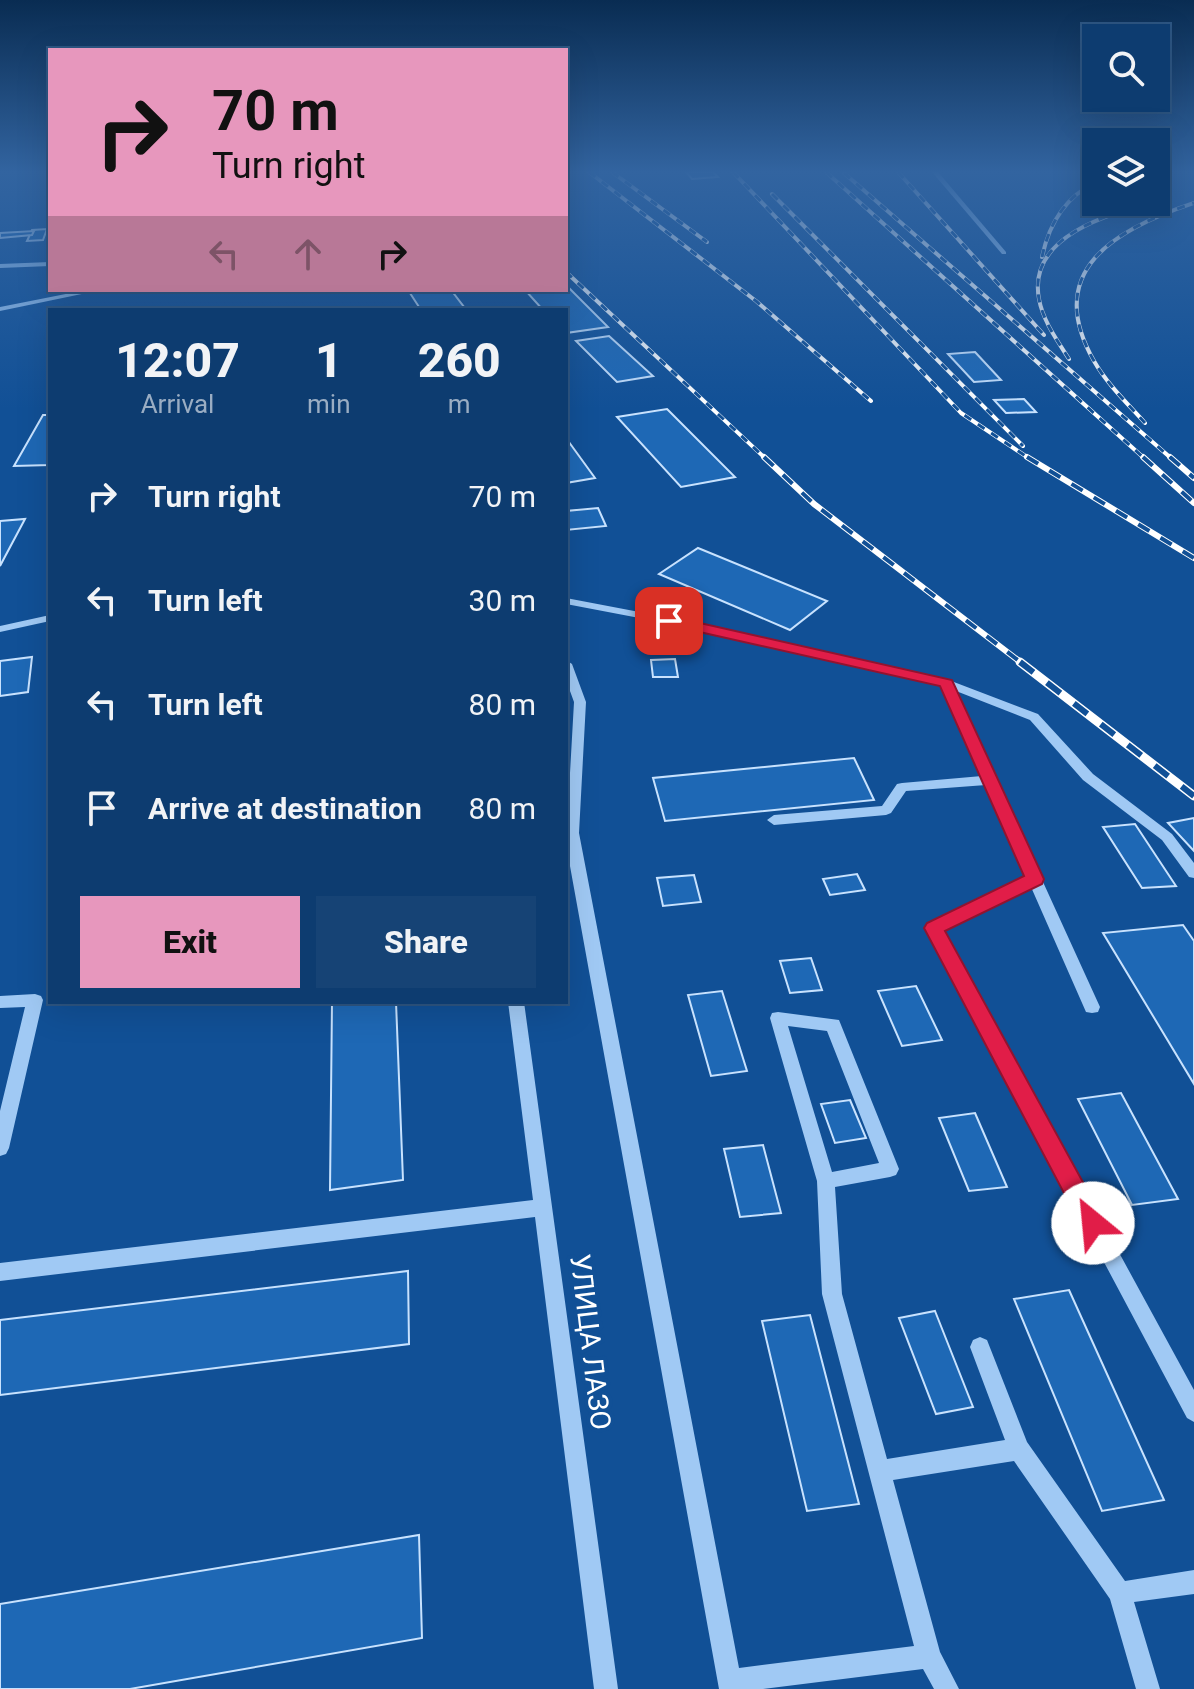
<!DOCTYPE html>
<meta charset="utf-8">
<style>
body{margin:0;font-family:Roboto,sans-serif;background:#164375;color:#f1f3f6;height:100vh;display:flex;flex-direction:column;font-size:30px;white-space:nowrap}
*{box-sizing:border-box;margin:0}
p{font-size:26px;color:#9aadc3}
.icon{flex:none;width:44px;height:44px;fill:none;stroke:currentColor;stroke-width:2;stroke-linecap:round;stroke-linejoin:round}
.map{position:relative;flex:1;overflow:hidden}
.panel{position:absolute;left:48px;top:308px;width:520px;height:696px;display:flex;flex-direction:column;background:#0d3c70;border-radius:0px;box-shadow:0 8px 32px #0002,0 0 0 2px #2d5683}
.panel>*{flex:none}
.banner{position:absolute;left:48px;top:48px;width:520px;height:244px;border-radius:0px;box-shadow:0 8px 32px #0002,0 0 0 2px #2d5683;background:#e797bd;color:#111;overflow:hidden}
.tools{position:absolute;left:1082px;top:24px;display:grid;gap:16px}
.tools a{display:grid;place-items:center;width:88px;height:88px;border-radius:0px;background:#0d3c70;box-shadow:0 8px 32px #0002,0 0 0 2px #2d5683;font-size:40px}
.pin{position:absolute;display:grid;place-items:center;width:68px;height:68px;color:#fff;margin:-34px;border-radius:16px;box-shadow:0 4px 12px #0006}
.me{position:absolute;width:88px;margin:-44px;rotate:332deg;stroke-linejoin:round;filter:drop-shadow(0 0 6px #0008)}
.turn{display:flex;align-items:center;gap:28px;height:168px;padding:0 32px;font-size:36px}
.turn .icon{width:104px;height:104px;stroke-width:2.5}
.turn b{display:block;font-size:56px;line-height:68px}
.lanes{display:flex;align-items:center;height:76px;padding:0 32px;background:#0003;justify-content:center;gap:40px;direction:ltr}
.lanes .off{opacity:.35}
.eta{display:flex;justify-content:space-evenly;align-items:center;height:136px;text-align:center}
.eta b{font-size:48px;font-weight:800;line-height:56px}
.action{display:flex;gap:16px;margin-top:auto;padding:16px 32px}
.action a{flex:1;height:92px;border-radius:0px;background:#e797bd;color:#111;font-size:32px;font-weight:800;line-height:92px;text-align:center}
.action a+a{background:#164375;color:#f1f3f6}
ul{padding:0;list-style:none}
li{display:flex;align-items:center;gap:24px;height:104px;padding:0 32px}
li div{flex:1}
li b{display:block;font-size:30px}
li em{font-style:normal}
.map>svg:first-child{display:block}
.building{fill:#1e68b5;stroke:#c8e2fe;stroke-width:2}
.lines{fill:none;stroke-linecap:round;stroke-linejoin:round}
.minor{fill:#a0c9f4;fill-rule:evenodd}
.rail-far2-casing{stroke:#fff;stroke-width:4}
.rail-far1-casing{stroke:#fff;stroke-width:6}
.rail-casing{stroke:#fff;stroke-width:9}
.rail-far2{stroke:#115096;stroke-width:3;stroke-dasharray:8;stroke-linecap:butt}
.rail-far1{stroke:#115096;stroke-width:4;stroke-dasharray:13;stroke-linecap:butt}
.rail{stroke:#115096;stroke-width:6;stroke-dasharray:17;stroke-linecap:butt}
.route{fill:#e11d48;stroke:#92132f;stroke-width:2}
.labels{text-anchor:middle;stroke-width:8;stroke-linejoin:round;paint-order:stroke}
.near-street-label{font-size:28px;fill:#fff;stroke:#115096}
</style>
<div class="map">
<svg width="1194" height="1689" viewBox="0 0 1194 1689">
<rect width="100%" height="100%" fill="#115096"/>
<g class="building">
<polygon points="686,172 713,172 718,177 692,179"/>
<polygon points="47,229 43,240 27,241 32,230"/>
<polygon points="34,231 32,235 0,238 0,233"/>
<polygon points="566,285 608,327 566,333 566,310 543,310 525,290 566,290"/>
<polygon points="408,290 451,290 464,307 421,310"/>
<polygon points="609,336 653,376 617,382 576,341"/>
<polygon points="975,352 1001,380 974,382 948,354"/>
<polygon points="1024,399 1036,412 1006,413 994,400"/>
<polygon points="667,409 735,477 681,487 617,417"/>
<polygon points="43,415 50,415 50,465 14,466"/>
<polygon points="566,438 595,478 566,483"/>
<polygon points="598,508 606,526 566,530 566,511"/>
<polygon points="25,519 0,566 0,521"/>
<polygon points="698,548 827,601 790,630 659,574"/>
<polygon points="32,657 28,692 0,696 0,661"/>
<polygon points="675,659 678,677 653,677 651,660"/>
<polygon points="854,758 874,800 665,821 653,778"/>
<polygon points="1194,818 1194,851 1168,823"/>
<polygon points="1135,824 1176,886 1142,888 1103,827"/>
<polygon points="857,874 865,890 830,895 823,879"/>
<polygon points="694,875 701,902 663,906 657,878"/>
<polygon points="1183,925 1194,941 1194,1084 1103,933"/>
<polygon points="811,958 822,990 790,993 780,961"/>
<polygon points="916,986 942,1040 902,1046 878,991"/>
<polygon points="722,991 747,1071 711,1076 688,995"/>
<polygon points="332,1002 396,1002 403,1180 330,1190"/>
<polygon points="1121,1093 1178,1199 1132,1205 1078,1099"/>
<polygon points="850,1100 866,1138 835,1143 821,1104"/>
<polygon points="975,1113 1007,1187 969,1191 939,1118"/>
<polygon points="763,1145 781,1213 740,1217 724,1149"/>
<polygon points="408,1271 409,1344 0,1395 0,1320"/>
<polygon points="1069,1290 1164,1500 1102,1511 1014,1299"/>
<polygon points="935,1311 973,1407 936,1414 899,1318"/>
<polygon points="810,1315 859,1504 807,1511 762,1321"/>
<polygon points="419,1535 422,1638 130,1689 0,1689 0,1604"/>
</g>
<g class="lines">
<g class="minor">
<polygon points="932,172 938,172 1006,252 1006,254 1002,254"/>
<polygon points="50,262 50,266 0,268 0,264"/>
<polygon points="86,290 101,290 0,311 0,307"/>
<polygon points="566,598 697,623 946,679 1038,714 1093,774 1172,834 1194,863 1194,878 1189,877 1162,840 1083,780 1030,720 956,691 1100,1007 1098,1012 1092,1013 1086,1012 1031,887 943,930 1194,1390 1194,1422 1187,1418 926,928 929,924 1027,877 986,785 906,791 891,813 886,815 774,825 767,820 774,815 882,806 897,784 902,783 982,776 941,685 697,629 566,604"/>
<polygon points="50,615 50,621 0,632 0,626"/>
<path d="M566,660L572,664L586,702L579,833L739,1668L914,1646L822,1294L817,1181L770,1018L772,1013L778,1012L839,1020L899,1169L896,1175L890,1177L835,1187L842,1294L887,1459L1005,1440L970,1347L973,1340L980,1337L987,1340L1027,1442L1125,1581L1194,1570V1594L1134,1602L1160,1689H1136L1110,1599L1014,1461L893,1480L940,1652L959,1689H934L923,1669L763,1689H719L566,844L574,702L566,680ZM788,1026L827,1031L879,1163L832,1172Z"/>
<polygon points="35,994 41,996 43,1000 9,1148 6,1154 0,1156 0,1111 25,1007 0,1008 0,996"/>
<polygon points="508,1002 524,1002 618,1689 594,1689 535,1217 0,1281 0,1263 533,1200"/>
</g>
<g class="rail-far2-casing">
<g id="rail-far2">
<polyline points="589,172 756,301 871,401"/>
<polyline points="612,172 707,242"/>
<polyline points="733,172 961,413 1030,459"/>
<polyline points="826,172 1145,459"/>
<polyline points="898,172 1044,335"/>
<polyline points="844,173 1172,459"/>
<polyline points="772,194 1023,446"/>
<path d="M1042,257C1049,224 1065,197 1096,182"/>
<polyline points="566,272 766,459"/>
<path d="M1069,359C1057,340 1043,321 1039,299C1027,236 1109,214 1154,202"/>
<path d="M1145,423C1128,404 1107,384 1094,361C1042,270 1116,229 1194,203"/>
</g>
</g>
<g class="rail-far1-casing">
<g id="rail-far1">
<polyline points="764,457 814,504 1023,664"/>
<polyline points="1027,457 1194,558"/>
<polyline points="1143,457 1194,503"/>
<polyline points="1170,457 1194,478"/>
</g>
</g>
<g class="rail-casing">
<polyline id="rail" points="1020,662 1194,796"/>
</g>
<use href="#rail-far2" class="rail-far2"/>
<use href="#rail-far1" class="rail-far1"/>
<use href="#rail" class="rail"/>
</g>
<linearGradient id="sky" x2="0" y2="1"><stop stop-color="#092c52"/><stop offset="0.42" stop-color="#3264a0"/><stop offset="1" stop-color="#3264a0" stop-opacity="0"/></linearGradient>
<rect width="1194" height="409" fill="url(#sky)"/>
<polygon class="route" points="669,616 952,680 1044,879 1042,884 945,931 1101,1215 1105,1223 1101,1231 1093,1234 1084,1231 924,928 927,923 1024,876 940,686 664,624 662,621"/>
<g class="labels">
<g class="near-street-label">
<text transform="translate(591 1342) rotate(83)" y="10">УЛИЦА ЛАЗО</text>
</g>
</g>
</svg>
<div class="tools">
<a><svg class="icon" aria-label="search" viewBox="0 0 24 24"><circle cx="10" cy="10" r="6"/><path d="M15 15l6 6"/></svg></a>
<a><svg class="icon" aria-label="layers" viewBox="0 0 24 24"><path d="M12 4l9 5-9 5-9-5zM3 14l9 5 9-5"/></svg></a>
</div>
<div class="pin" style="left:669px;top:621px;background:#d93025"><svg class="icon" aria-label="arrive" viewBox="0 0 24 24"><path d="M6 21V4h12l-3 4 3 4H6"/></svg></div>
<svg class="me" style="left:1093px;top:1223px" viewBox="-20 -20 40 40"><circle r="19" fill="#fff"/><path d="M0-13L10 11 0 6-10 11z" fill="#e11d48"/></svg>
<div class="banner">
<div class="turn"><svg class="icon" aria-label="right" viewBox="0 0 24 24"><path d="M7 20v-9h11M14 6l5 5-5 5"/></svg><div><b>70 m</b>Turn right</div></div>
<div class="lanes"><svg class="icon off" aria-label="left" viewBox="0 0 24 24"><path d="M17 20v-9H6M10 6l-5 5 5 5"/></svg><svg class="icon off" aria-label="ahead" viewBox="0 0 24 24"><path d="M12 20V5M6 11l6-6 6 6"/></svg><svg class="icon" aria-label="right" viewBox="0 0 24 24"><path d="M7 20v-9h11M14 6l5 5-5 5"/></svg></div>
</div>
<section class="panel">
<div class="eta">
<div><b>12:07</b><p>Arrival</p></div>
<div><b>1</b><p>min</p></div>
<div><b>260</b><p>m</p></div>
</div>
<ul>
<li><svg class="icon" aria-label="right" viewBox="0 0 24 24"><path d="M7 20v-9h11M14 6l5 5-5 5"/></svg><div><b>Turn right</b></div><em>70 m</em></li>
<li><svg class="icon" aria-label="left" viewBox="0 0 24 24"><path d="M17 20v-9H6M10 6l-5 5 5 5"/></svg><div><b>Turn left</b></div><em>30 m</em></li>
<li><svg class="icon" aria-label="left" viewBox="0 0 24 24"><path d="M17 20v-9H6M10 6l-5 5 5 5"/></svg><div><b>Turn left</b></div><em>80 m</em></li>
<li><svg class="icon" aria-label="arrive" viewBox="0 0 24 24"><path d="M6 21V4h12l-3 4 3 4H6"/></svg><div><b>Arrive at destination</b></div><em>80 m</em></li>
</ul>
<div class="action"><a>Exit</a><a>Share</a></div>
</section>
</div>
